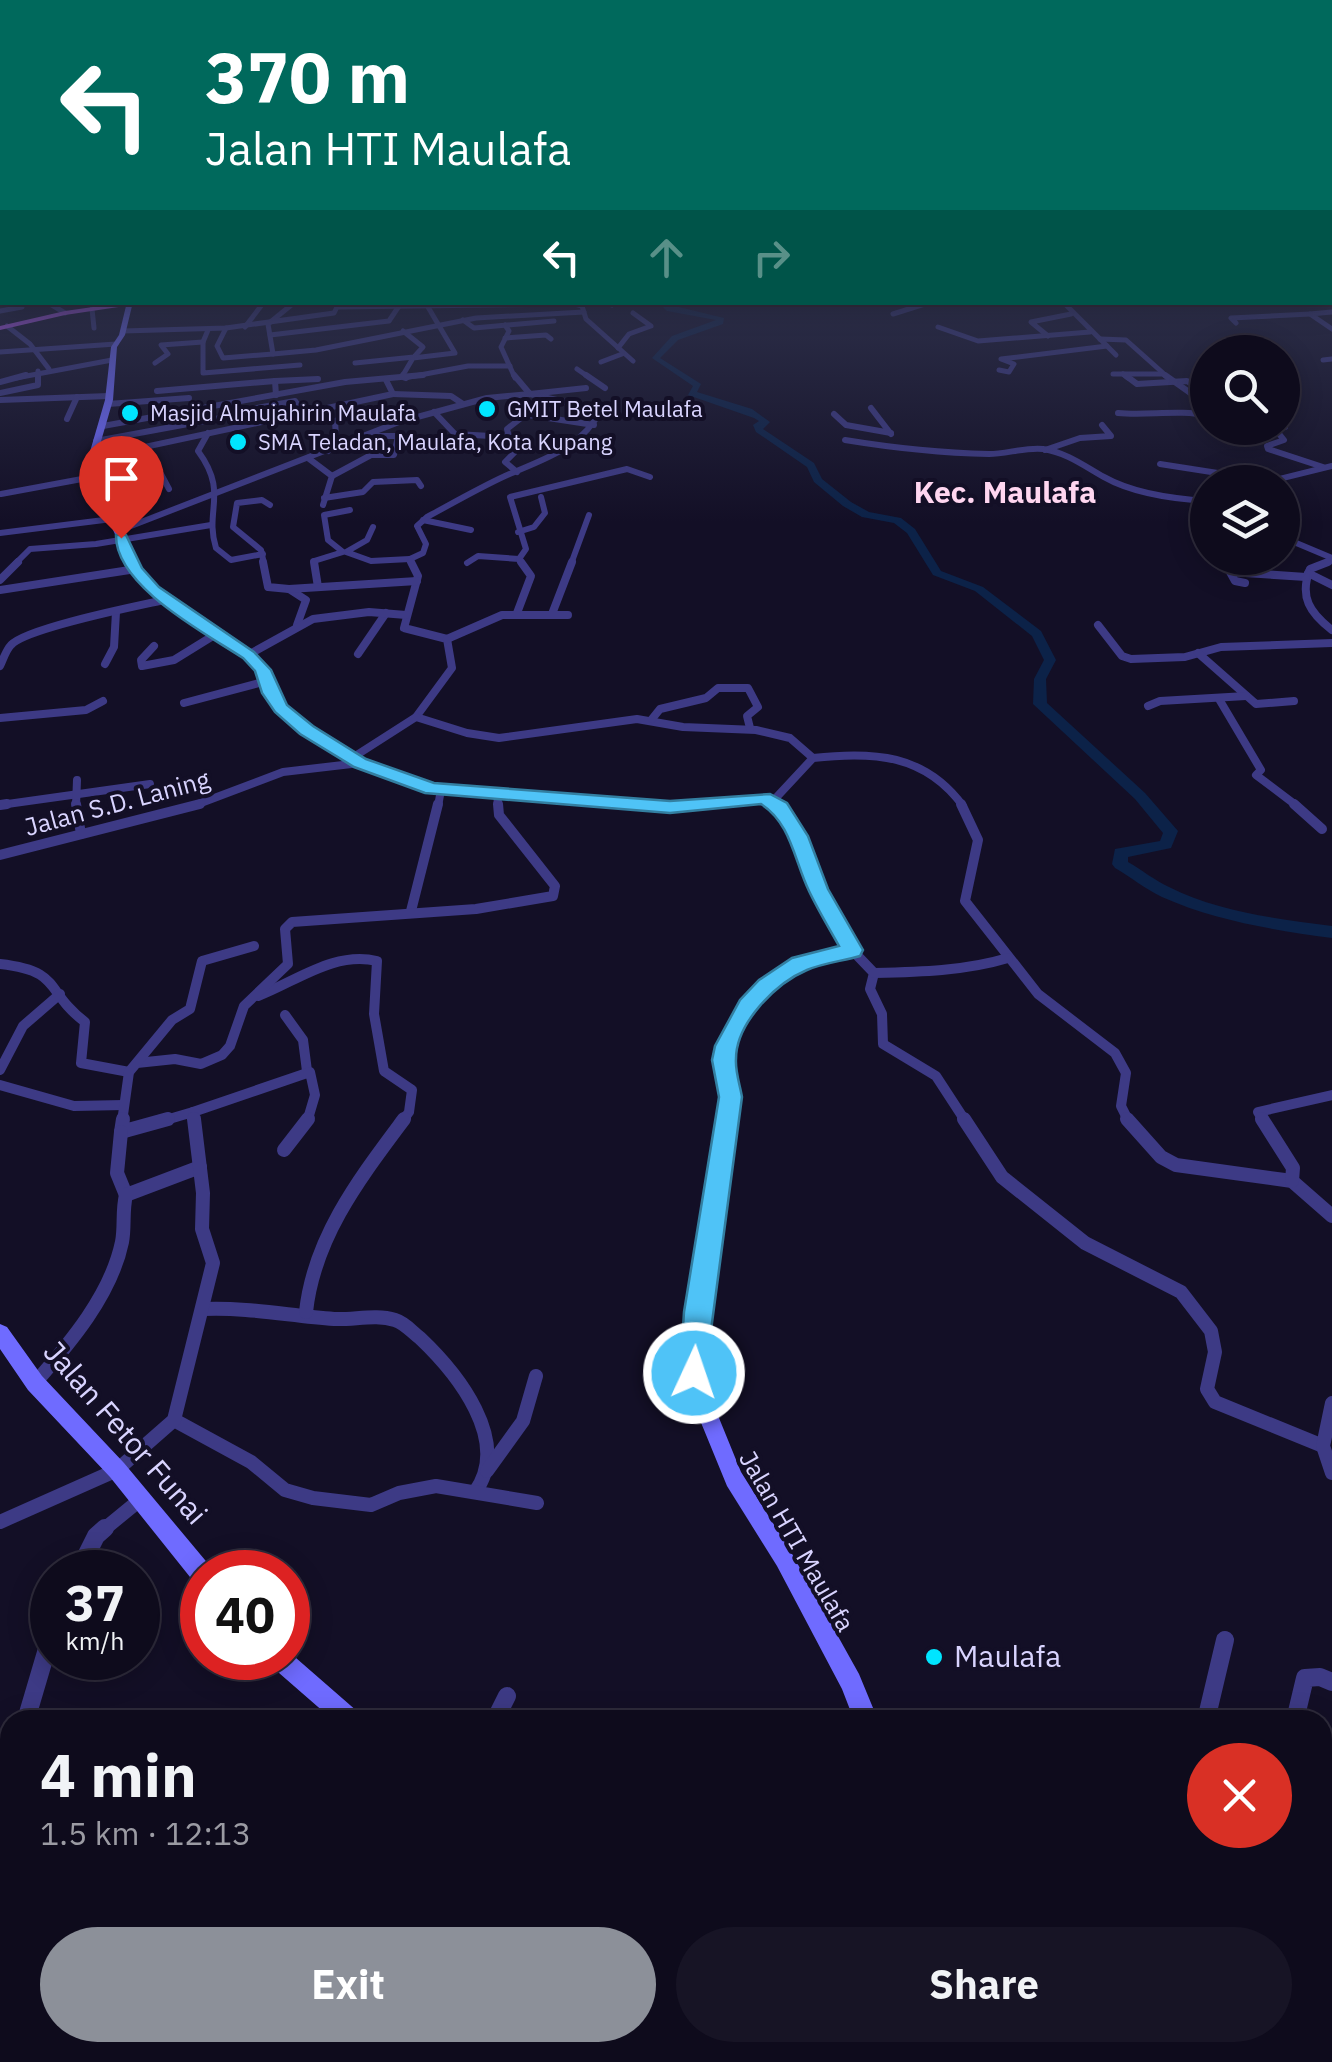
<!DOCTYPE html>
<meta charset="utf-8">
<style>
body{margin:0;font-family:"IBM Plex Sans",sans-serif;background:#171425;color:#f1f3f6;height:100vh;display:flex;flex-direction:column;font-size:38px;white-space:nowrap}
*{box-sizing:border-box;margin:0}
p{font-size:32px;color:#9b9ba3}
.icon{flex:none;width:55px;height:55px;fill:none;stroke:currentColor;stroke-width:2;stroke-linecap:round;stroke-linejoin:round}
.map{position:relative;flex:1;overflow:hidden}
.drawer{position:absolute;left:0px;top:1710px;width:1332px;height:352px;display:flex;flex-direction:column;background:#0e0b1c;border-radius:30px 30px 0 0;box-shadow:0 5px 25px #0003,0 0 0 2px #2e2b3b}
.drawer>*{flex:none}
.hud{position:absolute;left:0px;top:0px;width:1332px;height:305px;box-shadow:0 5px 25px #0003,0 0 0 2px #2e2b3b;background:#00695c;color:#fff;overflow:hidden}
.fabs{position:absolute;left:1190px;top:335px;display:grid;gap:20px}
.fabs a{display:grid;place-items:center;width:110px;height:110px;border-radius:50%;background:#0e0b1c;box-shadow:0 5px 25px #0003,0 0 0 2px #2e2b3b;font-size:50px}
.speed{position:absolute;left:30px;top:1550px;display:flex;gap:20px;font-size:50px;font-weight:700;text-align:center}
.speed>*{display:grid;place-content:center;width:130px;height:130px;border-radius:50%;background:#0e0b1c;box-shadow:0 5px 25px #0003,0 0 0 2px #2e2b3b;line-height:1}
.speed small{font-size:25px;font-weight:400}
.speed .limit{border:15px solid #d22;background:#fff;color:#111}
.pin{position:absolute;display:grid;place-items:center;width:85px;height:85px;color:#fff;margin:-102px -42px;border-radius:50% 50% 50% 0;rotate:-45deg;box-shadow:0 0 10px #0007}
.pin .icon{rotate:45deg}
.me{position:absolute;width:110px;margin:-55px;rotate:3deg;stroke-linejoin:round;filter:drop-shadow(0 0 8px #0008)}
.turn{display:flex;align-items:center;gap:35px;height:210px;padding:0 40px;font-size:45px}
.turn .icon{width:130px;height:130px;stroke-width:2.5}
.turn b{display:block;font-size:70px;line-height:85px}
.lanes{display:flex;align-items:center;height:95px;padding:0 40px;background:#0003;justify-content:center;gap:50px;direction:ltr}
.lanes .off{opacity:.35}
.round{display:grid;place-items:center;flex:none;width:105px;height:105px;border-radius:52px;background:#171425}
.head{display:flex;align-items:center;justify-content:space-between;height:170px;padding:0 40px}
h1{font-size:60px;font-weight:800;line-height:75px}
.cta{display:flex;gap:20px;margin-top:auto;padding:20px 40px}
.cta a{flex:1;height:115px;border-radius:60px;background:#8c9099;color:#fff;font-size:40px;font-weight:800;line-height:115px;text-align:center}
.cta a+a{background:#171425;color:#f1f3f6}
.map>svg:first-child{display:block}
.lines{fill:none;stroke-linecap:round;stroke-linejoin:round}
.river{fill:#0c2248;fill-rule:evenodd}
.street-far5{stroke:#3d3a85;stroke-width:5}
.street-far4{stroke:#3d3a85;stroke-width:6}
.street-far3{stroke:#3d3a85;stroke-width:8}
.street-far2{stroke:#3d3a85;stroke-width:10}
.street-far1{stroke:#3d3a85;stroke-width:14}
.street{stroke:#3d3a85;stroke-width:18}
.secondary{fill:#6f6bff;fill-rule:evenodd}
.primary{fill:#c25bff;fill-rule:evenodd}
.route{fill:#4fc3f7;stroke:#337fa1;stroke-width:2.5}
.poi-dot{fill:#00e5ff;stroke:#130f26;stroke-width:4}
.labels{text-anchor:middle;stroke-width:8;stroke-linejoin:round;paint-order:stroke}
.far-poi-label{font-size:22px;fill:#d9d4ff;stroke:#130f26;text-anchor:start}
.street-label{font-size:25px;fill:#d9d4ff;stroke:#130f26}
.far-district-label{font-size:30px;font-weight:bold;fill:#ffd6f0;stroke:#130f26}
.near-street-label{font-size:30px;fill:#d9d4ff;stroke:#130f26}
.near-poi-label{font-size:30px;fill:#d9d4ff;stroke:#130f26;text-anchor:start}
</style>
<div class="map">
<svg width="1332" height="2062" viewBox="0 0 1332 2062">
<rect width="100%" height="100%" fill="#130f26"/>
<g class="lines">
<path class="river" d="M658,302L724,318L723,324L678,340L660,358L701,384L697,392L752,409L770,422L763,429L814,463L822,479L851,502L869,512L901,518L915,529L941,571L983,587L1041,631L1056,660L1046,679L1047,703L1145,793L1178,831L1171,848L1128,857V862C1142,870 1154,880 1169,887C1219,912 1277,919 1332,926V938C1274,930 1216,921 1162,897C1145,889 1131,877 1115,868L1112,864L1115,849L1160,841L1163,833L1135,799L1033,704L1034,679L1044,660L1032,636L975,591L933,575L907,533L894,523L862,517L843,506L814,482L807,467L756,432L753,425L759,421L754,418L688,395L693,386L652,358L672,336L716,320L667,311Z"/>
<g class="street-far5">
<polyline points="47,302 65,313"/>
<polyline points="295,302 268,324 273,354 316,350 476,318 584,312"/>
<polyline points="608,302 612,305"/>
<polyline points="1063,302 1116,355"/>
<polyline points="92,309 94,328"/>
<polyline points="0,311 22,307"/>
<polyline points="1332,312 1310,314 1332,329"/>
<polyline points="893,314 931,302"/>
<polyline points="463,320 474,328 554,321"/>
<polyline points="1236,323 1231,318 1310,314"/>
<polyline points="505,325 509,331 501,347 515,378"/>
<polyline points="7,326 30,344 49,369"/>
<polyline points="245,327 264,302"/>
<polyline points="938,327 978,341 1090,332"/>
<polyline points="226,328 217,346 223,358 273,354"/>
<polyline points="208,330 203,342 203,373 300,365"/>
<polyline points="123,331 226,328 334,313 337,307 575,304 582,306 586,319 633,361"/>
<polyline points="270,335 389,321 399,306"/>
<polyline points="1048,336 1031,322 1071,314"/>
<polyline points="505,338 546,335 551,339"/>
<polyline points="1100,339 1126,340 1163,373"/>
<polyline points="618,348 629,334 651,326 633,313"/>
<polyline points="0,352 116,344"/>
<polyline points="1323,360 1332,359"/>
<polyline points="601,362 622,354"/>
<polyline points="155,363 168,354 161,345 203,342"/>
<polyline points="355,363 414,357 423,347 403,331"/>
<polyline points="577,369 590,378"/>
<polyline points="999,370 1009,372 1014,364 1001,359 1107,346"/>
<polyline points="38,371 38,378"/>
<polyline points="1113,374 1163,374 1168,378"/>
<polyline points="1123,374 1128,378"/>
<polyline points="16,378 112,360"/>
<polyline points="404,378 468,366 510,366"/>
<polyline points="406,378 403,375 413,358 455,353 428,307"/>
</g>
<g class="street-far4">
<polyline points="403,375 406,378"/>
<polyline points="514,375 530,394 586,388"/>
<polyline points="586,375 605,388"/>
<polyline points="1125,375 1137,384 1187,381 1208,394"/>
<polyline points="1165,375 1196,397"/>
<polyline points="275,381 318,379"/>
<polyline points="0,382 26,375"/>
<polyline points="157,391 275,381 276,395"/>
<polyline points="0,393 38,385 38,375"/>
<polyline points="393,394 451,396 463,404"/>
<polyline points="0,400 109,396"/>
<polyline points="108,404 189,398"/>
<polyline points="871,408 891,434"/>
<polyline points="241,411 295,401 300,408 288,411"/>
<polyline points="434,412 455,434 509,437 507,429 525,415"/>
<path d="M1118,413C1148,416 1180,409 1208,416"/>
<polyline points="522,414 594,425"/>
<polyline points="834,414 846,425 891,433"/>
<polyline points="67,419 77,397"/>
<polyline points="103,426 345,382 423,375"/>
<polyline points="1276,430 1284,440 1267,446 1268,449 1323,467"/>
<polyline points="1276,430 1285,427 1282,422"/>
<path d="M208,433L198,451C229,493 204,510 216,548L231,560L263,554"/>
<polyline points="508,438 515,452 505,462 517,472"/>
<path d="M845,440C894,448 940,453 989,454C1006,454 1026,447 1043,449C1068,453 1084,466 1104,477C1134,494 1174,499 1208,501"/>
<polyline points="96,441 242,414"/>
<polyline points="1045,450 1080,438 1111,436 1102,425"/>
<polyline points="328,451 336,437 335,421 348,416"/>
<polyline points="93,458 393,394 386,380"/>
<polyline points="308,458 332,476 323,505"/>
<polyline points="1160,464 1269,481"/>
<polyline points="332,476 371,455 394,455 398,436 371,436"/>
<polyline points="1267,482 1332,466"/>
<polyline points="103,492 161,474 169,489"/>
<polyline points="1,494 98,476"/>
<polyline points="324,498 363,492 373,482 417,480 421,486"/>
<polyline points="423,520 471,530"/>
<polyline points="373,527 367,540 346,552 371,561 410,559"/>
<path d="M118,531L399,422L487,398L530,394L601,410C581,449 543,459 505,476C479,488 453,503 427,517L417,526L426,544L423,553L410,559L412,564"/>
<polyline points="518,532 534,527 545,513 541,497"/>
<polyline points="0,533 112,519"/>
<polyline points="1282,537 1332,558"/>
<polyline points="467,563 478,556 519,559"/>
<polyline points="15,564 30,549 96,544 211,525"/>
<polyline points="264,564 261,550 233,527 237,503 262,500 270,505"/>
<polyline points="314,564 314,561 343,552 328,540 324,515 350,510"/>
<polyline points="523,564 519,559 526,549 510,497 627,469 650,477"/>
<polyline points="571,564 589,515"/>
<polyline points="1322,564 1332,560"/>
</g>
<g class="street-far3">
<polyline points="263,562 268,587 289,589 306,600 297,625"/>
<polyline points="314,562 318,587"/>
<polyline points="411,562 418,576 404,628 447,639 452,668 416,717 467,733 499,738 637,719 683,727 756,730 790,738 813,758"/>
<path d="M1328,562L1310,569C1299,597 1310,613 1332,630"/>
<polyline points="1308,573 1332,585"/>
<polyline points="0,580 18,562"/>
<polyline points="1245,583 1235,581 1230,572 1306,577"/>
<polyline points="289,589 417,581"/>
<polyline points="0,590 136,569"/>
<polyline points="517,613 531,576 521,562"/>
<polyline points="552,614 572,562"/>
<polyline points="1098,625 1122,656 1131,659 1185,657 1221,647 1332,643"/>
<polyline points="447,639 502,615 568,615"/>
<polyline points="154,646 141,660 142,666 174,660 216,634"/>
<polyline points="1198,653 1256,704 1294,701"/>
<polyline points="358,654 386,613"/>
<polyline points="248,655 313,619 369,612 406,615"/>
<polyline points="105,664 114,647 116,612"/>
<path d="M0,666C3,660 6,650 11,645C26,628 137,606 164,600"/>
<polyline points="1219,699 1261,770 1256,775 1297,806"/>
<polyline points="184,703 267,681"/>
<polyline points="1148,706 1160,701 1246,696"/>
<polyline points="0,718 86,710 103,701"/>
<polyline points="652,719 660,709 706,698 718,688 748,688 758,707 747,716 750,728"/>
<polyline points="352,758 416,717"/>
<polyline points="497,791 498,806"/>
<path d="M773,801L813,758C873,751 925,754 963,806"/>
<polyline points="0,805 150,784"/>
<polyline points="76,806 77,780"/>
<polyline points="193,806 283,772 360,763"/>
<polyline points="438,806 441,790"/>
</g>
<g class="street-far2">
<polyline points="76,804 81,834"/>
<polyline points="961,804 978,840 965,901 1038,994 1115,1053 1126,1073 1121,1106 1129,1122"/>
<polyline points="1294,804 1322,829"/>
<polyline points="0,805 7,804"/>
<polyline points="0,855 200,804"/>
<polyline points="411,911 438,804"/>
<polyline points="852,950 874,973 870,989 882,1014 883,1044 936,1076 966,1122"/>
<path d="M0,964C63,971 44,991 85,1022L81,1063L129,1072"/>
<path d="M874,973C919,972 965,971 1008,958"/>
<path d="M258,996C297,981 334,951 377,961L374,1014L384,1071L412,1090L409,1112L402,1122"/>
<polyline points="285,1015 303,1040 307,1071"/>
<polyline points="137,1063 175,1059 201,1064 222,1055 230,1046 244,1006 288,964 285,929 292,922 476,909 553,896 555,886 499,815 498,804"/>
<polyline points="0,1070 23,1026 60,994"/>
<polyline points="0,1085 74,1106 124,1105"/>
<polyline points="122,1122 129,1072 172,1020 190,1009 202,961 254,946"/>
<polyline points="159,1122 193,1112"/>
<polyline points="194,1122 193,1112 310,1072 315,1095 307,1122"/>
<polyline points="1264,1122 1258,1112 1332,1095"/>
</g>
<g class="street-far1">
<polyline points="123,1119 121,1132 168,1119"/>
<polyline points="964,1119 1002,1177 1085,1243 1181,1292 1211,1331 1215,1352 1207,1389 1215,1402 1323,1446"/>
<polyline points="1127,1119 1161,1157 1176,1165 1292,1181 1332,1216"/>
<polyline points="1262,1119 1293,1168 1292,1181"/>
<polyline points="121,1132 117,1173 126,1195"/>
<polyline points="284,1150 308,1119"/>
<path d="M203,1309C248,1307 290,1316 334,1319C354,1320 376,1314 395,1320C405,1323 412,1332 420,1338C457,1373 512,1441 475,1492"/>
<path d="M306,1312C314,1237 360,1178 404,1119"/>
<path d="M35,1383C70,1343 111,1295 122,1242C125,1227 122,1211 126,1195L200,1167"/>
<polyline points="1332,1403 1323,1446 1332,1473"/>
<polyline points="174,1420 251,1462 285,1490 313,1498 371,1505 399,1493 436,1486 537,1503"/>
<polyline points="487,1471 523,1421 536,1376"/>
<polyline points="0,1522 117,1470 174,1420 213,1263 202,1229 203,1193 194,1119"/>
<polyline points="102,1531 141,1499"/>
</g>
<g class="street">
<polyline points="78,1572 96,1536 105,1528"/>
<polyline points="26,1720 52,1632"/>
<polyline points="495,1720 507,1696"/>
<polyline points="1206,1720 1225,1640"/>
<polyline points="1295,1720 1305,1678 1320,1677 1332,1682"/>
<polyline points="0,1876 10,1877"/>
<polyline points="1322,1974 1332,1947"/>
<polyline points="1322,1988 1332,1996"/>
<polyline points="0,2051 10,2033"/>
<polyline points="322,2052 327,2062"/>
<polyline points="401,2052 412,2062"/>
<polyline points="1123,2052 1133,2062"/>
<polyline points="1261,2052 1271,2062"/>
<polyline points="348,2062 352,2052"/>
<polyline points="578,2062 585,2052"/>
<polyline points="1288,2062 1292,2052"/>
</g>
<g class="secondary">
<path d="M129,304L132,306L125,335L117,347L113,400L97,455L116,519L140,568L154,585L190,614L252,653L268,670L281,702L311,728L364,760L433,785L670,803L771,795L784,805L798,824L838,914L859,950C846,964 826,962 808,967C772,977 734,1020 732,1059C731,1071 737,1084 739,1097L707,1312L706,1386L741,1472L791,1552L859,1674L878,1720H854L842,1689L777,1566L727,1486L686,1386L689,1312L723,1097C721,1084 715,1071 716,1058C720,1017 759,973 798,960C813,954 829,955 843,948C814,905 806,834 764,802L670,811L431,793L356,766L303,732L272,705L258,671L244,657L182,618L148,589L131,569L108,519L89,455L105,400L111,347L119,335L126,306Z"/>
<polygon points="0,1324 7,1327 42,1376 124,1463 210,1566 212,1572 202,1572 202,1584 194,1582 110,1477 28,1390 0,1349"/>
<polygon points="288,1651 358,1712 362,1720 333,1720 271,1666 268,1658 288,1658"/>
<polygon points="852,2052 884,2052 888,2062 856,2062"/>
</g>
<g class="primary">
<rect x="0" y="281" width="2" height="4"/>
<polygon points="128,302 152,302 65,315 0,330 0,326 65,311"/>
</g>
</g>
<linearGradient id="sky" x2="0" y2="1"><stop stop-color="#0a0815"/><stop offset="0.45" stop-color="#333752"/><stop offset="1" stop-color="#333752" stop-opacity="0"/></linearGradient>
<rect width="1332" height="522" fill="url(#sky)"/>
<path class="route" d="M116,535H126L142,568L159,587L254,652L271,670L287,705L313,726L366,759L434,783L670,801L770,794L787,803L808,836L828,889L863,950L860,956C843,961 823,963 807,970C776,983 736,1023 736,1059C735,1071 740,1085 742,1097L704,1383L694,1387L684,1383L680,1373L684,1312L719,1097L712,1060L715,1046L740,1000L759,980L792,958L839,946C829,928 818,910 809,891C794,860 791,823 761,804L670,813L425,793L354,767L300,734L275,712L262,693L255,671L243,658C205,633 115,586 116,535Z"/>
<g class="poi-dot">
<circle cx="487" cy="409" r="10"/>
<circle cx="130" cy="413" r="10"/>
<circle cx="238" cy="442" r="10"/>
<circle cx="934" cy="1657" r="10"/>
</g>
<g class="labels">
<g class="far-poi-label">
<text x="507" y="417">GMIT Betel Maulafa</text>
<text x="150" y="421">Masjid Almujahirin Maulafa</text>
<text x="258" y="450">SMA Teladan, Maulafa, Kota Kupang</text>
</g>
<g class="street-label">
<text transform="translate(117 803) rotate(-15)" y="9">Jalan S.D. Laning</text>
<text transform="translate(797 1541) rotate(60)" y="9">Jalan HTI Maulafa</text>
</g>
<g class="far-district-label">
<text x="1005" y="503">Kec. Maulafa</text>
</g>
<g class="near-street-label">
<text transform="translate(125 1433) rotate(49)" y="10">Jalan Fetor Funai</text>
</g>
<g class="near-poi-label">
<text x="954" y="1667">Maulafa</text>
</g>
</g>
</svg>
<div class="fabs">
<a><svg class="icon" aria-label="search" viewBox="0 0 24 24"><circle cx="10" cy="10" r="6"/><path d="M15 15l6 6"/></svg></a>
<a><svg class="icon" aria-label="layers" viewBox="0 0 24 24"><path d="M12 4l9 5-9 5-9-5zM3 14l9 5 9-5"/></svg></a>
</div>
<div class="speed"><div>37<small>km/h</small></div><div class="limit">40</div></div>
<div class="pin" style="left:121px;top:538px;background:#d93025"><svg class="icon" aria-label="arrive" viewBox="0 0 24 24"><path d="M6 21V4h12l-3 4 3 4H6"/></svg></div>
<svg class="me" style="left:694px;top:1373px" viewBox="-20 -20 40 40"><circle r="17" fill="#4fc3f7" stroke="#fff" stroke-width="3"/><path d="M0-11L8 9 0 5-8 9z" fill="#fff"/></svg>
<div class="hud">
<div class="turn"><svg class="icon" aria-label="left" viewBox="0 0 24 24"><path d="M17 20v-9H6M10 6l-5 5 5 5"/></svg><div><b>370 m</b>Jalan HTI Maulafa</div></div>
<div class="lanes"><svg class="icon" aria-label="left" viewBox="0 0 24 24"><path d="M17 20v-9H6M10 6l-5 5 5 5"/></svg><svg class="icon off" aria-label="ahead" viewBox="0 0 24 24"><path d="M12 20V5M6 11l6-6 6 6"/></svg><svg class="icon off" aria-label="right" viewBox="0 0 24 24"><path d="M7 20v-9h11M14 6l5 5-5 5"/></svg></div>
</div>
<section class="drawer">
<div class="head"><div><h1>4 min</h1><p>1.5 km · 12:13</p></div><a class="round" style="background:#d93025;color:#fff"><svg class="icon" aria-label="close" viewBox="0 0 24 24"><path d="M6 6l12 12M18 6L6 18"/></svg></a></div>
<div class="cta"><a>Exit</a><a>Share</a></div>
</section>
</div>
